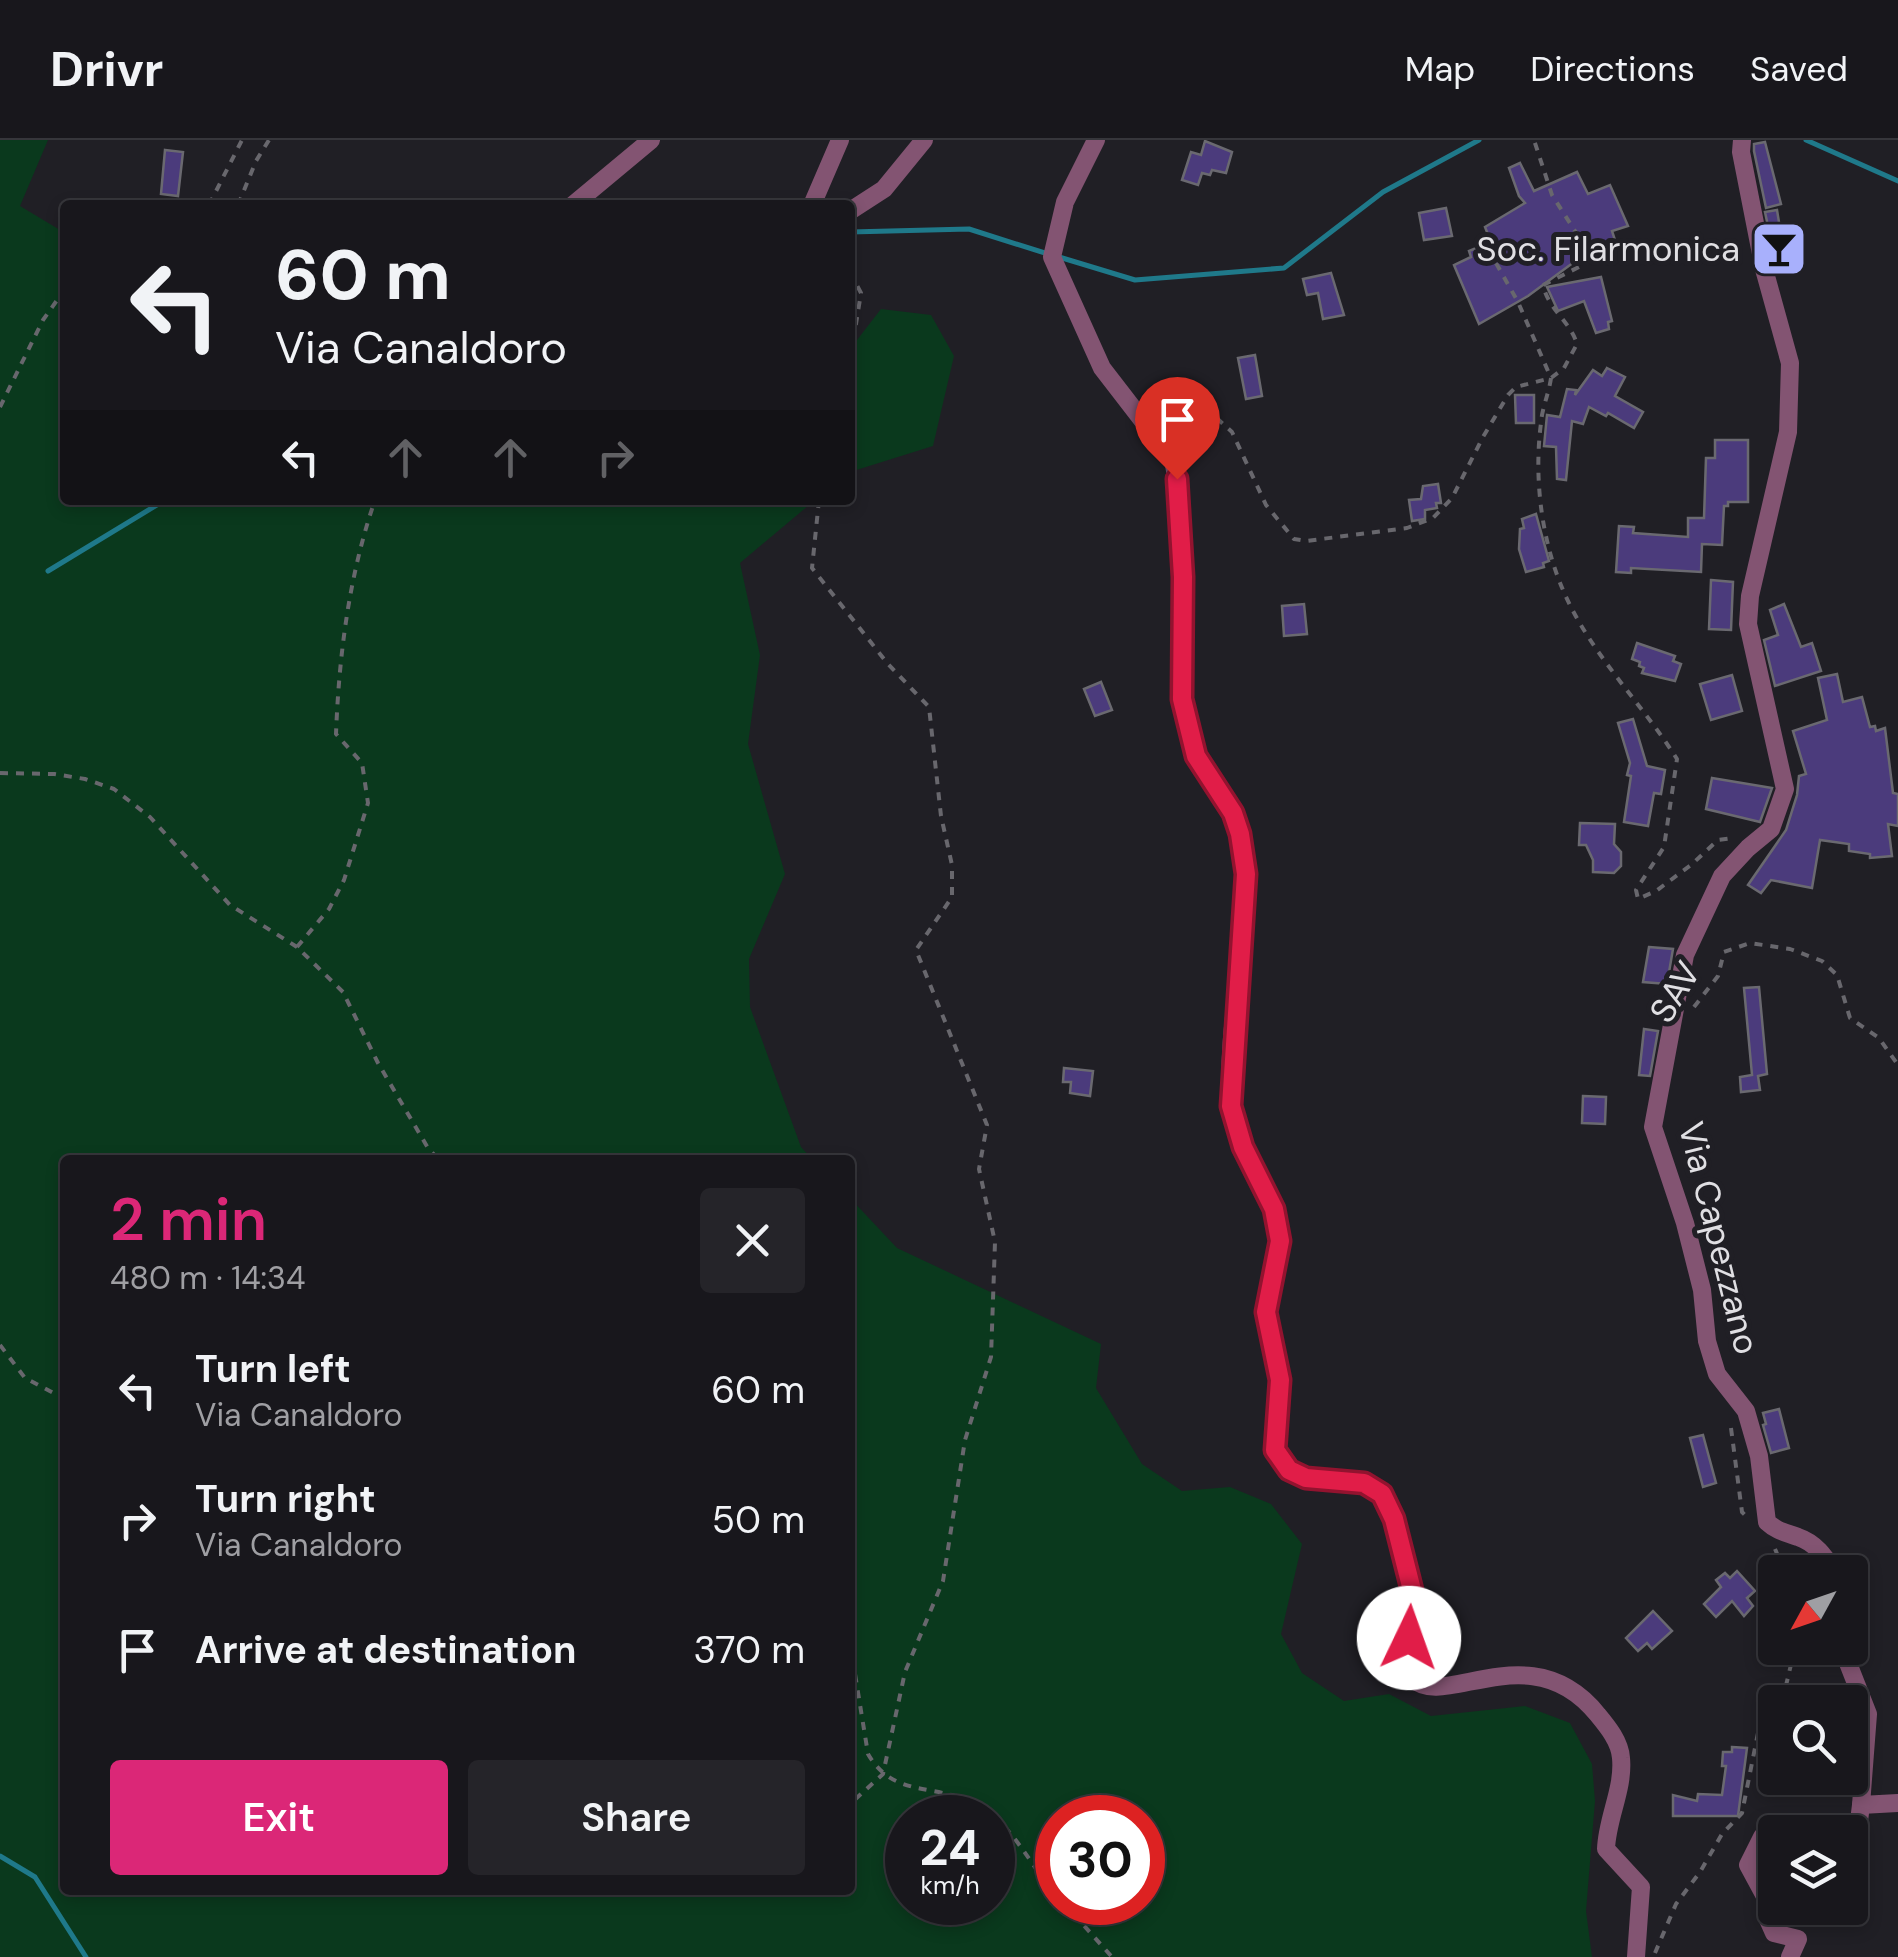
<!DOCTYPE html>
<meta charset="utf-8">
<style>
body{margin:0;font-family:"DM Sans",sans-serif;background:#252429;color:#f1f3f6;height:100vh;display:flex;flex-direction:column;font-size:38px;white-space:nowrap}
*{box-sizing:border-box;margin:0}
p{font-size:32px;color:#9f9fa3}
.icon{flex:none;width:55px;height:55px;fill:none;stroke:currentColor;stroke-width:2;stroke-linecap:round;stroke-linejoin:round}
.map{position:relative;flex:1;overflow:hidden}
.drawer{position:absolute;left:60px;top:1015px;width:795px;height:740px;display:flex;flex-direction:column;background:#18171c;border-radius:10px;box-shadow:0 5px 15px #0003,0 0 0 2px #36363b}
.drawer>*{flex:none}
.top-card{position:absolute;left:60px;top:60px;width:795px;height:305px;border-radius:10px;box-shadow:0 5px 15px #0003,0 0 0 2px #36363b;background:#18171c;color:#f1f3f6;overflow:hidden}
.needle{width:65px;rotate:230deg}
.buttons{position:absolute;left:1758px;top:1415px;display:grid;gap:20px}
.buttons a{display:grid;place-items:center;width:110px;height:110px;border-radius:10px;background:#18171c;box-shadow:0 5px 15px #0003,0 0 0 2px #36363b;font-size:50px}
.speed{position:absolute;left:885px;top:1655px;display:flex;gap:20px;font-size:50px;font-weight:700;text-align:center}
.speed>*{display:grid;place-content:center;width:130px;height:130px;border-radius:50%;background:#18171c;box-shadow:0 5px 15px #0003,0 0 0 2px #36363b;line-height:1}
.speed small{font-size:25px;font-weight:400}
.speed .limit{border:15px solid #d22;background:#fff;color:#111}
.pin{position:absolute;display:grid;place-items:center;width:85px;height:85px;color:#fff;margin:-102px -42px;border-radius:50% 50% 50% 0;rotate:-45deg;box-shadow:0 0 10px #0007}
.pin .icon{rotate:45deg}
.me{position:absolute;width:110px;margin:-55px;rotate:3deg;stroke-linejoin:round;filter:drop-shadow(0 0 8px #0008)}
.turn{display:flex;align-items:center;gap:35px;height:210px;padding:0 50px;font-size:45px}
.turn .icon{width:130px;height:130px;stroke-width:2.5}
.turn b{display:block;font-size:70px;line-height:85px}
.lanes{display:flex;align-items:center;height:95px;padding:0 50px;background:#0003;justify-content:center;gap:50px;direction:ltr}
.lanes .off{opacity:.35}
.round{display:grid;place-items:center;flex:none;width:105px;height:105px;border-radius:10px;background:#252429}
.head{display:flex;align-items:center;justify-content:space-between;height:170px;padding:0 50px}
h1{font-size:60px;font-weight:600;line-height:75px;color:#db2777}
.button{display:flex;gap:20px;margin-top:auto;padding:20px 50px}
.button a{flex:1;height:115px;border-radius:10px;background:#db2777;color:#fff;font-size:40px;font-weight:600;line-height:115px;text-align:center}
.button a+a{background:#252429;color:#f1f3f6}
ul{padding:0;list-style:none}
li{display:flex;align-items:center;gap:30px;height:130px;padding:0 50px}
li div{flex:1}
li b{display:block;font-size:38px}
li em{font-style:normal}
header{display:flex;align-items:center;gap:60px;box-sizing:border-box;height:140px;padding:0 50px;background:#18171c;border-bottom:2px solid #36363b}
header strong{font-size:48px}
nav{display:flex;gap:55px;margin-inline-start:auto;font-size:35px}
.map>svg:first-child{display:block}
.green{fill:#0a391d;fill-rule:evenodd}
.lines{fill:none;stroke-linecap:round;stroke-linejoin:round}
.stream{stroke:#1f798a;stroke-width:5}
.building{fill:#4b3b7c;stroke:#6a6970;stroke-width:2.5}
.path{stroke:#68676d;stroke-width:4;stroke-dasharray:8 8;stroke-linecap:butt}
.minor{stroke:#835472;stroke-width:18}
.route-casing{stroke:#92132f;stroke-width:25}
.route{stroke:#e11d48;stroke-width:18}
.labels{text-anchor:middle;stroke-width:10;stroke-linejoin:round;paint-order:stroke}
.poi-label{font-size:35px;fill:#e0dfe3;stroke:#201f25;text-anchor:end}
.street-label{font-size:35px;fill:#e0dfe3;stroke:#201f25}
</style>
<header>
<strong>Drivr</strong>
<nav><a>Map</a><a>Directions</a><a>Saved</a></nav>
</header>
<div class="map">
<svg width="1898" height="1817" viewBox="0 0 1898 1817">
<rect width="100%" height="100%" fill="#201f25"/>
<g class="green">
<path d="M0,0H48L20,66L65,93V360H815L740,423L760,515L748,604L785,734L749,819L750,867L801,1007L813,1020H65V1750H850V1058L897,1108L1101,1204L1096,1248L1142,1324L1182,1351L1230,1347L1271,1364L1302,1404L1281,1494L1302,1533L1344,1561L1389,1554L1431,1576L1525,1566L1570,1583L1592,1624L1595,1661L1586,1771L1592,1817H0ZM908,1678H992V1762H908ZM1058,1678H1142V1762H1058Z"/>
<polygon points="881,169 931,175 954,216 933,306 850,332 850,209"/>
</g>
<g class="lines">
<g class="stream">
<polyline points="1806,0 1898,41"/>
<polyline points="850,92 969,89 1048,114"/>
<polyline points="1059,117 1135,140 1284,128 1383,52 1479,0"/>
<polyline points="48,431 165,360"/>
<polyline points="0,1716 35,1737 86,1817"/>
</g>
</g>
<g class="building">
<polygon points="1205,1 1232,12 1226,33 1212,30 1210,35 1202,33 1198,45 1182,40 1191,12 1201,15"/>
<polygon points="1765,2 1781,64 1766,68 1754,11 1754,4"/>
<polygon points="165,10 183,12 178,56 161,54"/>
<polygon points="1520,23 1534,51 1577,32 1588,54 1610,45 1628,86 1612,91 1615,100 1589,111 1528,156 1479,184 1454,125 1471,117 1469,111 1491,102 1485,87 1525,63 1519,56 1509,28"/>
<polygon points="1446,68 1452,96 1424,100 1419,73"/>
<polygon points="1777,70 1785,119 1775,120 1765,72"/>
<polygon points="1331,133 1344,175 1323,179 1318,153 1307,155 1303,139"/>
<polygon points="1601,137 1612,181 1608,182 1609,189 1596,193 1584,161 1558,171 1547,147"/>
<polygon points="1255,215 1262,256 1246,259 1238,218"/>
<polygon points="1607,228 1625,237 1615,256 1643,272 1634,288 1608,273 1606,276 1589,267 1583,284 1572,281 1566,340 1557,339 1556,307 1544,306 1547,275 1560,277 1567,249 1576,250 1575,255 1593,230 1602,236"/>
<polygon points="1515,255 1534,255 1534,283 1516,283"/>
<polygon points="1715,300 1748,300 1748,362 1728,362 1728,366 1724,366 1722,405 1702,404 1701,432 1631,428 1631,433 1616,432 1619,386 1634,387 1633,393 1688,397 1688,378 1704,378 1706,318 1715,318"/>
<polygon points="1438,344 1441,363 1436,363 1437,368 1425,370 1425,379 1412,381 1409,360 1421,359 1423,346"/>
<polygon points="1536,374 1549,421 1543,423 1544,427 1526,432 1519,409 1520,389 1524,388 1522,379"/>
<polygon points="1711,440 1733,442 1731,490 1709,489"/>
<polygon points="1304,464 1307,494 1284,496 1282,466"/>
<polygon points="1784,464 1801,507 1812,503 1821,531 1775,546 1764,500 1778,495 1770,470"/>
<polygon points="1637,503 1675,516 1673,521 1681,524 1675,541 1642,533 1644,528 1639,526 1640,522 1632,519"/>
<polygon points="1837,534 1843,562 1862,557 1870,587 1875,586 1876,591 1885,588 1893,653 1898,654 1898,686 1888,684 1892,716 1870,718 1870,714 1849,711 1849,704 1820,700 1812,748 1771,740 1761,753 1748,745 1786,690 1797,655 1799,636 1806,634 1793,591 1827,580 1818,538"/>
<polygon points="1732,535 1742,571 1711,580 1700,544"/>
<polygon points="1101,542 1112,570 1095,576 1084,549"/>
<polygon points="1633,579 1647,626 1665,630 1661,654 1654,653 1648,686 1624,682 1631,636 1627,635 1630,623 1618,583"/>
<polygon points="1712,638 1772,648 1760,682 1706,669"/>
<polygon points="1580,683 1615,684 1614,704 1621,712 1621,726 1614,733 1593,732 1593,720 1586,705 1579,705"/>
<polygon points="1649,807 1673,809 1667,844 1643,842"/>
<polygon points="1759,847 1767,934 1758,936 1760,950 1741,952 1740,937 1752,935 1744,848"/>
<polygon points="1644,889 1658,891 1650,936 1639,935"/>
<polygon points="1064,928 1093,931 1090,956 1070,953 1071,942 1063,942"/>
<polygon points="1583,956 1606,957 1605,984 1582,983"/>
<polygon points="1779,1269 1789,1308 1771,1313 1763,1285 1766,1284 1763,1273"/>
<polygon points="1703,1295 1716,1343 1703,1347 1690,1298"/>
<polygon points="1737,1431 1755,1451 1747,1458 1753,1466 1744,1476 1732,1461 1716,1477 1704,1464 1721,1447 1716,1440 1725,1433 1730,1438"/>
<polygon points="1653,1471 1672,1491 1652,1509 1647,1503 1638,1511 1626,1498"/>
<polygon points="1732,1607 1747,1608 1738,1676 1673,1676 1673,1655 1697,1661 1698,1654 1722,1655 1726,1626 1722,1626 1723,1612 1732,1612"/>
</g>
<g class="lines">
<g class="path">
<polyline points="209,65 242,0"/>
<polyline points="238,65 256,21 269,0"/>
<polyline points="1496,123 1518,162 1551,238"/>
<polyline points="850,132 861,153 850,221"/>
<path d="M1551,238C1549,253 1542,268 1541,283C1533,344 1543,414 1572,469C1600,523 1644,567 1677,619L1664,707L1636,750L1638,759L1656,751L1691,725L1718,700L1733,698"/>
<polyline points="0,267 43,180 65,149"/>
<path d="M1178,297L1172,261L1178,252H1188L1232,292L1266,365L1294,399L1306,401L1407,388L1433,378L1452,358L1483,297L1508,255L1516,247L1551,238L1564,228L1577,204C1570,181 1548,169 1543,145L1589,122V113L1552,55L1534,0"/>
<polyline points="819,360 812,428 888,524 929,567 941,676 952,725 952,757 916,810 987,985 979,1029 995,1102 991,1217 965,1300 943,1441 905,1532 883,1634 850,1664"/>
<polyline points="0,633 54,634 85,639 114,649 150,677 230,765 297,807 343,852 378,923 428,1008 439,1020"/>
<path d="M297,807L329,769L344,740L368,663L362,623L336,594C339,515 349,435 375,360"/>
<polyline points="1694,867 1718,836 1724,812 1750,803 1790,809 1822,821 1837,835 1850,878 1879,898 1898,925"/>
<polyline points="0,1205 25,1238 65,1259"/>
<polyline points="1731,1288 1742,1372 1750,1380"/>
<polyline points="1775,1409 1785,1432"/>
<path d="M850,1503L868,1614C892,1656 930,1644 969,1661C1012,1680 1028,1724 1058,1757"/>
<polyline points="1782,1562 1795,1508"/>
<polyline points="1063,1762 1112,1817"/>
<polyline points="1655,1813 1676,1764 1700,1732 1722,1694 1742,1673 1758,1593 1775,1571"/>
</g>
<g class="minor">
<path d="M1096,0L1065,62L1052,117L1102,228L1173,320C1184,373 1183,427 1183,480C1182,507 1179,538 1184,564C1187,582 1191,605 1199,621C1223,664 1245,682 1246,736C1247,811 1226,888 1231,963C1235,1012 1274,1048 1279,1097C1282,1122 1265,1147 1265,1171C1266,1193 1278,1216 1279,1237C1281,1260 1268,1292 1277,1312C1297,1357 1353,1324 1381,1354C1392,1365 1413,1440 1414,1458C1416,1482 1393,1519 1413,1539C1444,1570 1532,1492 1598,1575C1608,1587 1620,1602 1621,1618C1624,1649 1607,1678 1606,1709L1641,1747L1636,1817"/>
<path d="M1742,0L1741,12L1764,129L1790,223L1788,292L1750,456L1748,484L1785,649L1771,689L1748,708L1722,736L1685,815L1653,987L1685,1083L1702,1150L1707,1201L1717,1234L1746,1271L1759,1316L1767,1382C1778,1392 1785,1392 1798,1397C1816,1403 1825,1417 1835,1432"/>
<polyline points="573,65 651,0"/>
<polyline points="812,65 840,0"/>
<polyline points="850,71 884,49 924,0"/>
<polyline points="1846,1508 1846,1518 1868,1574 1861,1665 1898,1663"/>
<polyline points="1785,1692 1775,1689 1762,1697 1748,1725 1768,1762 1766,1775 1774,1793 1798,1799 1790,1817"/>
<polyline points="1850,1713 1855,1713 1861,1665"/>
</g>
</g>
<g class="lines">
<g class="route-casing">
<polyline id="route" points="1177,339 1183,437 1182,559 1196,616 1233,673 1240,694 1246,734 1231,966 1243,1007 1274,1069 1280,1101 1266,1172 1280,1240 1275,1310 1289,1330 1306,1338 1364,1343 1382,1354 1394,1379 1414,1458 1409,1498"/>
</g>
<use href="#route" class="route"/>
</g>
<defs>
<g id="bar-square" transform="scale(2.875)"><rect x="-9" y="-9" width="18" height="18" rx="4" fill="#a8b0fc" stroke="#201f25"/><path d="M-6-5H6L.8 .8V4.5H3.5V6h-7V4.5H-.8V.8Z" fill="#111"/></g>
</defs>
<g fill-rule="evenodd">
<use href="#bar-square" x="1779" y="109"/>
</g>
<g class="labels">
<g class="poi-label">
<text x="1740" y="121">Soc. Filarmonica</text>
</g>
<g class="street-label">
<text transform="translate(1675 852) rotate(-59)" y="12">SAV</text>
<text transform="translate(1719 1098) rotate(76)" y="12">Via Capezzano</text>
</g>
</g>
</svg>
<div class="buttons">
<a><svg class="needle" viewBox="-14 -14 28 28"><path d="M0-13l5 13h-10z" fill="#e53935"/><path d="M0 13l5-13h-10z" fill="#9f9fa3"/></svg></a>
<a><svg class="icon" aria-label="search" viewBox="0 0 24 24"><circle cx="10" cy="10" r="6"/><path d="M15 15l6 6"/></svg></a>
<a><svg class="icon" aria-label="layers" viewBox="0 0 24 24"><path d="M12 4l9 5-9 5-9-5zM3 14l9 5 9-5"/></svg></a>
</div>
<div class="speed"><div>24<small>km/h</small></div><div class="limit">30</div></div>
<div class="pin" style="left:1177px;top:339px;background:#d93025"><svg class="icon" aria-label="arrive" viewBox="0 0 24 24"><path d="M6 21V4h12l-3 4 3 4H6"/></svg></div>
<svg class="me" style="left:1409px;top:1498px" viewBox="-20 -20 40 40"><circle r="19" fill="#fff"/><path d="M0-13L10 11 0 6-10 11z" fill="#e11d48"/></svg>
<div class="top-card">
<div class="turn"><svg class="icon" aria-label="left" viewBox="0 0 24 24"><path d="M17 20v-9H6M10 6l-5 5 5 5"/></svg><div><b>60 m</b>Via Canaldoro</div></div>
<div class="lanes"><svg class="icon" aria-label="left" viewBox="0 0 24 24"><path d="M17 20v-9H6M10 6l-5 5 5 5"/></svg><svg class="icon off" aria-label="ahead" viewBox="0 0 24 24"><path d="M12 20V5M6 11l6-6 6 6"/></svg><svg class="icon off" aria-label="ahead" viewBox="0 0 24 24"><path d="M12 20V5M6 11l6-6 6 6"/></svg><svg class="icon off" aria-label="right" viewBox="0 0 24 24"><path d="M7 20v-9h11M14 6l5 5-5 5"/></svg></div>
</div>
<section class="drawer">
<div class="head"><div><h1>2 min</h1><p>480 m · 14:34</p></div><a class="round"><svg class="icon" aria-label="close" viewBox="0 0 24 24"><path d="M6 6l12 12M18 6L6 18"/></svg></a></div>
<ul>
<li><svg class="icon" aria-label="left" viewBox="0 0 24 24"><path d="M17 20v-9H6M10 6l-5 5 5 5"/></svg><div><b>Turn left</b><p>Via Canaldoro</p></div><em>60 m</em></li>
<li><svg class="icon" aria-label="right" viewBox="0 0 24 24"><path d="M7 20v-9h11M14 6l5 5-5 5"/></svg><div><b>Turn right</b><p>Via Canaldoro</p></div><em>50 m</em></li>
<li><svg class="icon" aria-label="arrive" viewBox="0 0 24 24"><path d="M6 21V4h12l-3 4 3 4H6"/></svg><div><b>Arrive at destination</b></div><em>370 m</em></li>
</ul>
<div class="button"><a>Exit</a><a>Share</a></div>
</section>
</div>
